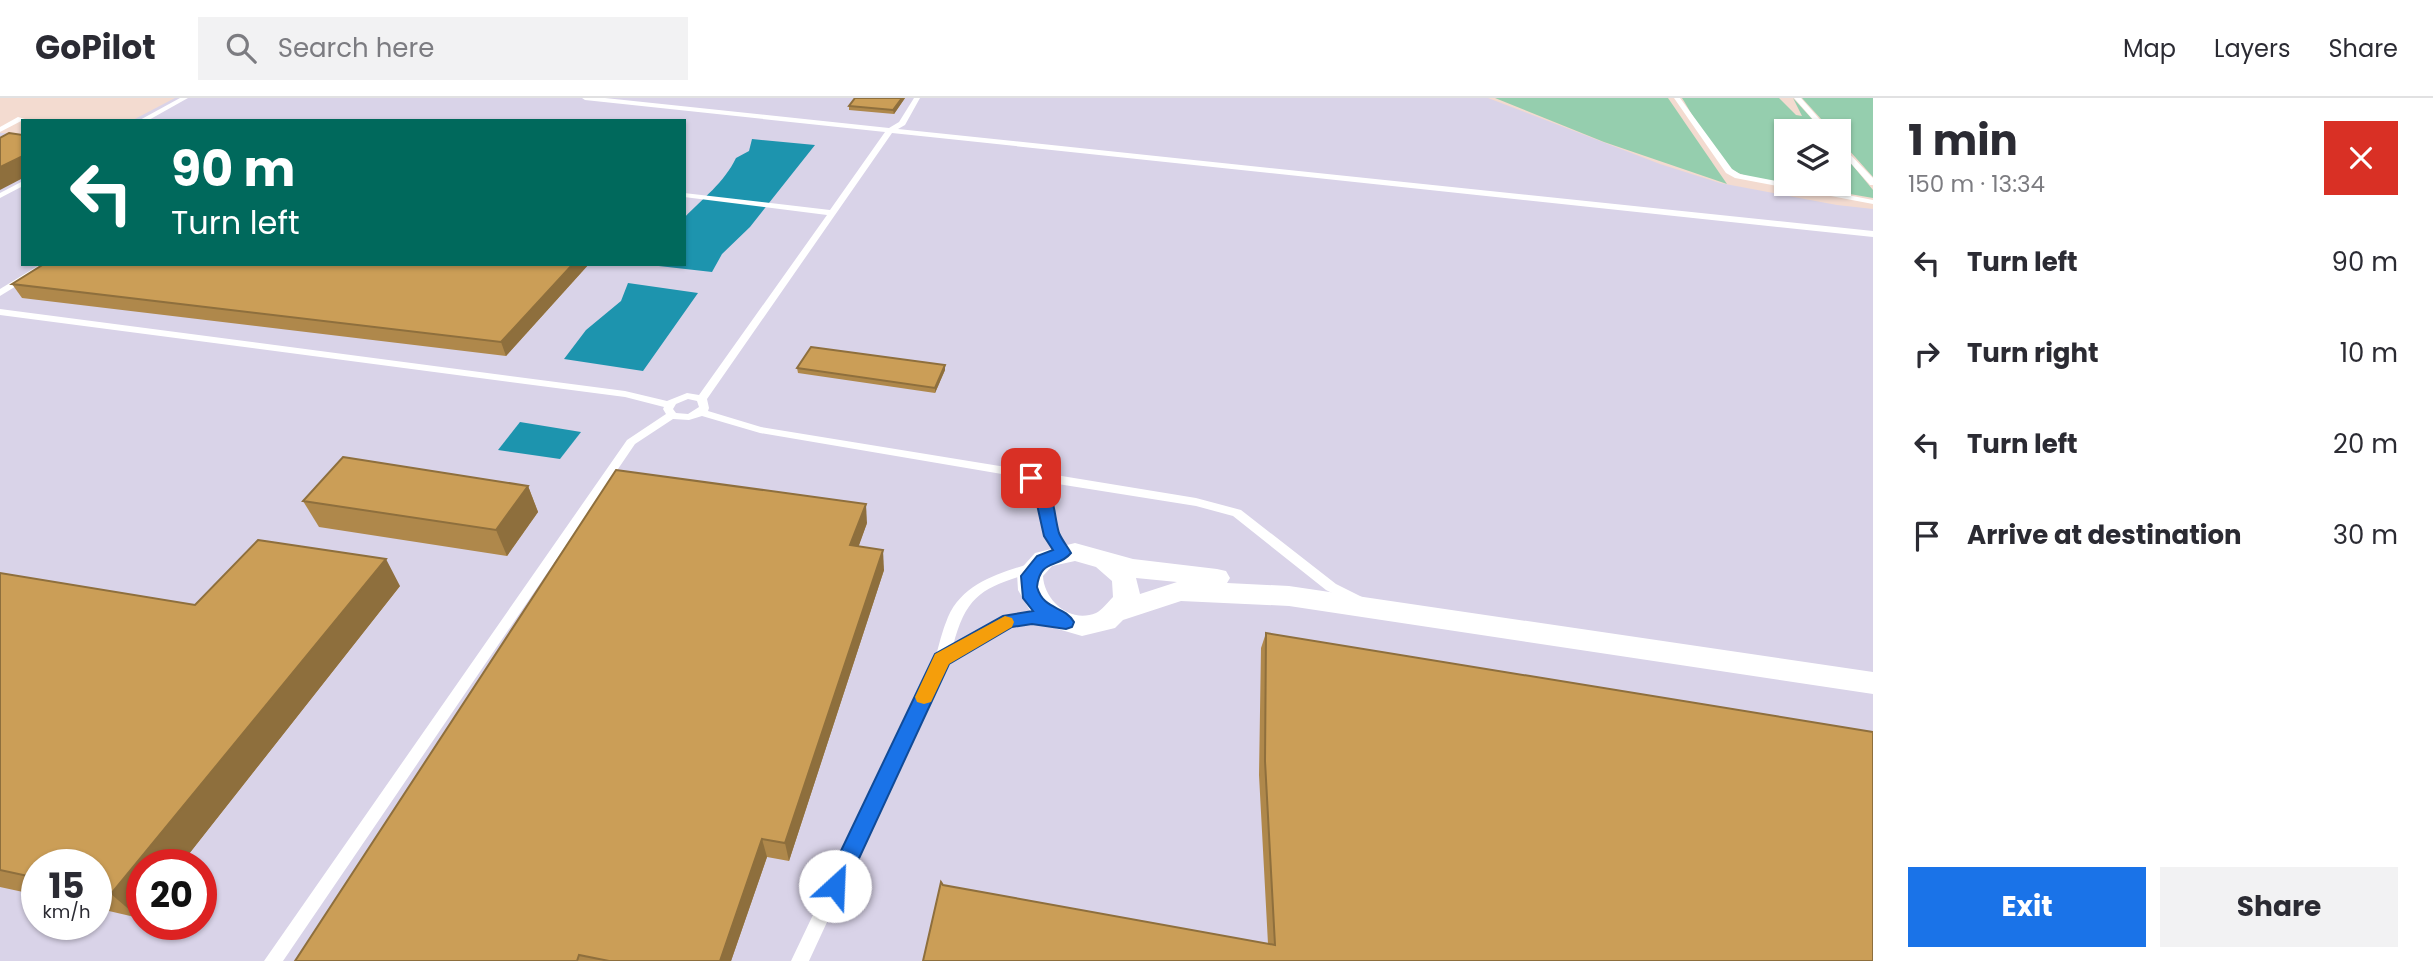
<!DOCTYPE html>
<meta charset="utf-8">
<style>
body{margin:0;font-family:Poppins,sans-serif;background:#f2f2f3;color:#2b2b33;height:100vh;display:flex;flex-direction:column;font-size:26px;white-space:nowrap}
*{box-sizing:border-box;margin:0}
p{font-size:23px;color:#7c7c81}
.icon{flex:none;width:38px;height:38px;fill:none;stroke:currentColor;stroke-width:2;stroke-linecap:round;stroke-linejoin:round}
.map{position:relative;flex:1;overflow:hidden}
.details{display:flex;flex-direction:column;background:#fff;width:560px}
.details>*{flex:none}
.guide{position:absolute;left:21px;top:21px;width:665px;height:147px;border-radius:0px;box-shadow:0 2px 5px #0004;background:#00695c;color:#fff;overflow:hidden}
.fabs{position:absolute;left:1774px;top:21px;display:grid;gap:14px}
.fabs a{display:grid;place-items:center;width:77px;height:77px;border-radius:0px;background:#fff;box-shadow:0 2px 5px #0004;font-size:35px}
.speed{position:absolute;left:21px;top:751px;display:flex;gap:14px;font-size:35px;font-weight:700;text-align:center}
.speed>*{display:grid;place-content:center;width:91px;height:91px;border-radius:50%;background:#fff;box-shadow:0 2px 5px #0004;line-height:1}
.speed small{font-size:18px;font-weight:400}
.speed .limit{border:10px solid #d22;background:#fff;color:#111}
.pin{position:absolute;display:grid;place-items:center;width:60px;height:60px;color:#fff;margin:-30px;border-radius:14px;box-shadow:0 4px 10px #0006}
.me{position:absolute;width:77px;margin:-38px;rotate:25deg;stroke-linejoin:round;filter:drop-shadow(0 0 5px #0008)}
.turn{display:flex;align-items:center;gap:24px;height:147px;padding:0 35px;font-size:32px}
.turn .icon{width:91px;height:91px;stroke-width:2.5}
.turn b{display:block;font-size:49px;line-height:60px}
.round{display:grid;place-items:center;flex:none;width:74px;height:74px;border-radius:0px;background:#f2f2f3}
.head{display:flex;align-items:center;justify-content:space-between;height:119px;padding:0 35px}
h1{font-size:42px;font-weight:700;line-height:52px}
.cta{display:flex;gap:14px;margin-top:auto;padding:14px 35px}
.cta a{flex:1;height:80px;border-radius:0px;background:#1a73e8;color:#fff;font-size:28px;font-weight:700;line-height:80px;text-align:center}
.cta a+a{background:#f2f2f3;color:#2b2b33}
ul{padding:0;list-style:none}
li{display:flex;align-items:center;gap:21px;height:91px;padding:0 35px}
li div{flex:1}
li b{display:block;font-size:26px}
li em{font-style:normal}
header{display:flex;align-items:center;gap:42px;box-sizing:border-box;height:98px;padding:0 35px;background:#fff;border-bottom:2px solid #e1e1e2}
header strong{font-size:33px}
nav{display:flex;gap:38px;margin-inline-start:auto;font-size:24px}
.search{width:490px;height:63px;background:#f2f2f3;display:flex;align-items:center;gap:18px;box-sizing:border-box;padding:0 24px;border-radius:0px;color:#7c7c81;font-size:26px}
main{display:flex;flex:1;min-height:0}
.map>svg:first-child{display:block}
.industrial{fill:#d9d3e8;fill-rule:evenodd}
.green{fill:#95ceae}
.water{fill:#1d94ae}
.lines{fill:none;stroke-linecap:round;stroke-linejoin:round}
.service{fill:#fff;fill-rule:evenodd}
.minor{fill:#fff;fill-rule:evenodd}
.wall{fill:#af884b}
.shaded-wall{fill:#8e6f3d}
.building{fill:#cb9e57;stroke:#8e6f3d;stroke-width:2}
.route{fill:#1a73e8;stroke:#114b97;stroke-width:2}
.slow{fill:#f59e0b}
</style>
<header>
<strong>GoPilot</strong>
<div class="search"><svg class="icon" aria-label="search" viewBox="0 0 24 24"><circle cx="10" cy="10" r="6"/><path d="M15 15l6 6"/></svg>Search here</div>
<nav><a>Map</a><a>Layers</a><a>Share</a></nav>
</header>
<main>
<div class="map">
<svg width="1873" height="863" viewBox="0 0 1873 863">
<rect width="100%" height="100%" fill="#f3dbd0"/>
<path class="industrial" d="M175,0H1488L1660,66L1720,85L1837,107L1873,111V863H0V35L23,36V166H684V23H131ZM37,766H96V826H37ZM142,766H201V826H142Z"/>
<g class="green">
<polygon points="1495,0 1668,0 1727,86 1604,44"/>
<path d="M1682,0H1779L1796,17L1802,18L1793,0L1823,33H1787V85C1771,82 1752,81 1738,75C1718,66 1694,19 1682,0Z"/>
<polygon points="1802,0 1873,0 1873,79 1839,41 1839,33 1832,33"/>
<polygon points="1839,51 1873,92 1873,100 1792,86 1839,86"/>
</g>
<g class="water">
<path d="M752,41L815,47L750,129L722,156L712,174L650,167L684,166V120C703,100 724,85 736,60L749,53Z"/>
<polygon points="628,185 698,195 643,273 564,261 586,232 621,203"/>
<polygon points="520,324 581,334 560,361 498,352"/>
</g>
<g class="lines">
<g class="service">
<polygon points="180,0 188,0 147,23 138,23"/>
<path d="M582,0H605L889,30L899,24L914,0H920L905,27L898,31L1873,133V139L892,35L707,301L709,310L708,313L761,329L1196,400L1241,412L1336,486L1364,500L1366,503L1364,506H1354L1326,492L1233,418L1196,408L1039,383L1050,400L1059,437L1069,455L1063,459L1059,458C1055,452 1050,445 1047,438C1038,416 1042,393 1019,379L760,335L702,318L689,322L673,321L635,346L283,863H264L627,342L666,316L663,311L664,309L625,299L0,217V211L625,293L667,303L687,295L699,297L827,117L684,99V95L830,112L885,34L585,2ZM688,301L697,303L699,309L688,316L676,315L673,311L676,306Z"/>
<polygon points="1674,0 1680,0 1732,71 1740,76 1873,102 1873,106 1735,80 1726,75"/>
<polygon points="1794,0 1801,0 1830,33 1823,33"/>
<polygon points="18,19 25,21 0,34 0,29"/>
<polygon points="1839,45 1873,80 1873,87 1870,87 1839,52"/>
<polygon points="23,83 23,88 0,100 0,95"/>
<polygon points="41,166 52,166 0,198 0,191"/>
<path d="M1032,465L1037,467L1038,470L1037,473C986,489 967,493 953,548L1009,517L1020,515L1053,517L1058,518L1060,522L1058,526H1012L947,565L809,863H791L935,561C939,547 942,533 948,519C963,485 999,475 1032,465Z"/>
</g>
<path class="minor" d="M1075,445L1133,461L1217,471L1226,473L1230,480L1227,485L1289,488L1873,574V596L1289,508L1181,503L1123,522L1115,530L1082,538L1051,529L1032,516L1018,492L1017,475L1035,455ZM1075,463L1096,469L1112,483L1113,499C1108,504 1102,512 1096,515C1070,526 1044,502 1043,478L1052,468ZM1136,480L1177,484L1140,496Z"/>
</g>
<g class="wall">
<polygon points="905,0 894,16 849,12 849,8"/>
<polygon points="44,166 589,166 506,258 22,200 12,186"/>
<polygon points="797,270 945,272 935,295 798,275"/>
<polygon points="528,388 538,414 507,458 319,429 303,403"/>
<polygon points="867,425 858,449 884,472 789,763 767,759 731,863 295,863"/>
<polygon points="0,475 195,507 400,488 181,766 142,766 139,820 96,810 96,766 37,766 37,797 0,789"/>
<polygon points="1266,535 1873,863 923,863 1268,846 1259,677 1261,550"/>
</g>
<g class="shaded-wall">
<polygon points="902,0 905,0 894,16 893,12"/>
<polygon points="23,58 23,80 0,92 0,69"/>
<polygon points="573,166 589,166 506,258 501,244"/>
<polygon points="945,267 945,272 935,295 935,290"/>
<polygon points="528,388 538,414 507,458 496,432"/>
<polygon points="866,406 867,425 852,467 850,447"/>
<polygon points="883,452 884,472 789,763 785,745"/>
<polygon points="386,461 400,488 181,766 142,766 142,816 139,820 111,796"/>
<polygon points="762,741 767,759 731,863 720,863"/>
</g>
<g class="building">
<polygon points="855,0 902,0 893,12 849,8"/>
<polygon points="9,35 23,37 23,58 0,69 0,40"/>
<polygon points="44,166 573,166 501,244 12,186"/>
<polygon points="811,249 945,267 935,290 797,270"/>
<polygon points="343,359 528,388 496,432 303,403"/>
<polygon points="616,372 866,406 850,447 883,452 785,745 762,741 720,863 609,863 579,857 577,863 295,863"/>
<polygon points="258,442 386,461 111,796 96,793 96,766 37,766 37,780 0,772 0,475 195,507"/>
<polygon points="1266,535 1873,634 1873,863 923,863 941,784 943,787 1275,847 1265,663"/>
</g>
<path class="route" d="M1031,375C1055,382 1053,415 1059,435C1062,442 1067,448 1071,455C1058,471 1040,460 1037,489C1044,513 1064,507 1074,524L1072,529L1066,531L1032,526L1012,529L949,566L843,795L835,798L828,795L825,788L828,780L935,556L1003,518L1033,513L1023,500L1021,478L1037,458L1053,452L1044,438L1034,393L1023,380Z"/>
<polygon class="slow" points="1005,518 1012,520 1014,524 1012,529 949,566 931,604 924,606 917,604 915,599 935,556"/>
</svg>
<div class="fabs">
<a><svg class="icon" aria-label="layers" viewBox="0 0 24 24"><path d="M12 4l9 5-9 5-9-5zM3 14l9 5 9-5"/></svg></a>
</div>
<div class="speed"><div>15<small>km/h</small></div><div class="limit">20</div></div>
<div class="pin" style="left:1031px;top:380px;background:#d93025"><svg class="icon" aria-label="arrive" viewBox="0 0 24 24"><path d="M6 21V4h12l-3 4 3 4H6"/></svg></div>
<svg class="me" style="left:835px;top:788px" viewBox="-20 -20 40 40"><circle r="19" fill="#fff"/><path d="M0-13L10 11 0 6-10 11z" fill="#1a73e8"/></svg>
<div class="guide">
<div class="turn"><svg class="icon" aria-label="left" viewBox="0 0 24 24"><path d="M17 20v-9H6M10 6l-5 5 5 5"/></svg><div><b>90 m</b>Turn left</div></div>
</div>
</div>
<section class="details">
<div class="head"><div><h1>1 min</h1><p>150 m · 13:34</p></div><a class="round" style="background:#d93025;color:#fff"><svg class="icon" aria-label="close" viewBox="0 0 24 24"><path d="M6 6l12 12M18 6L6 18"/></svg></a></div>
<ul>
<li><svg class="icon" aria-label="left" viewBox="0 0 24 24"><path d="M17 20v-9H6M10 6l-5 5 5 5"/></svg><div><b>Turn left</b></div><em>90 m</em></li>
<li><svg class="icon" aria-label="right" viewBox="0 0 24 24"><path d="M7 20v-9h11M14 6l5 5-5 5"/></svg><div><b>Turn right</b></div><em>10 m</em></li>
<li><svg class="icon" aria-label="left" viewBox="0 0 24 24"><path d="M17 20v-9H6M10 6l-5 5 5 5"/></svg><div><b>Turn left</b></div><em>20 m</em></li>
<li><svg class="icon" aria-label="arrive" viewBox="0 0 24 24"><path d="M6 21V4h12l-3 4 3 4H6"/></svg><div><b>Arrive at destination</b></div><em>30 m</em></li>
</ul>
<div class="cta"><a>Exit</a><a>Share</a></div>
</section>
</main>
